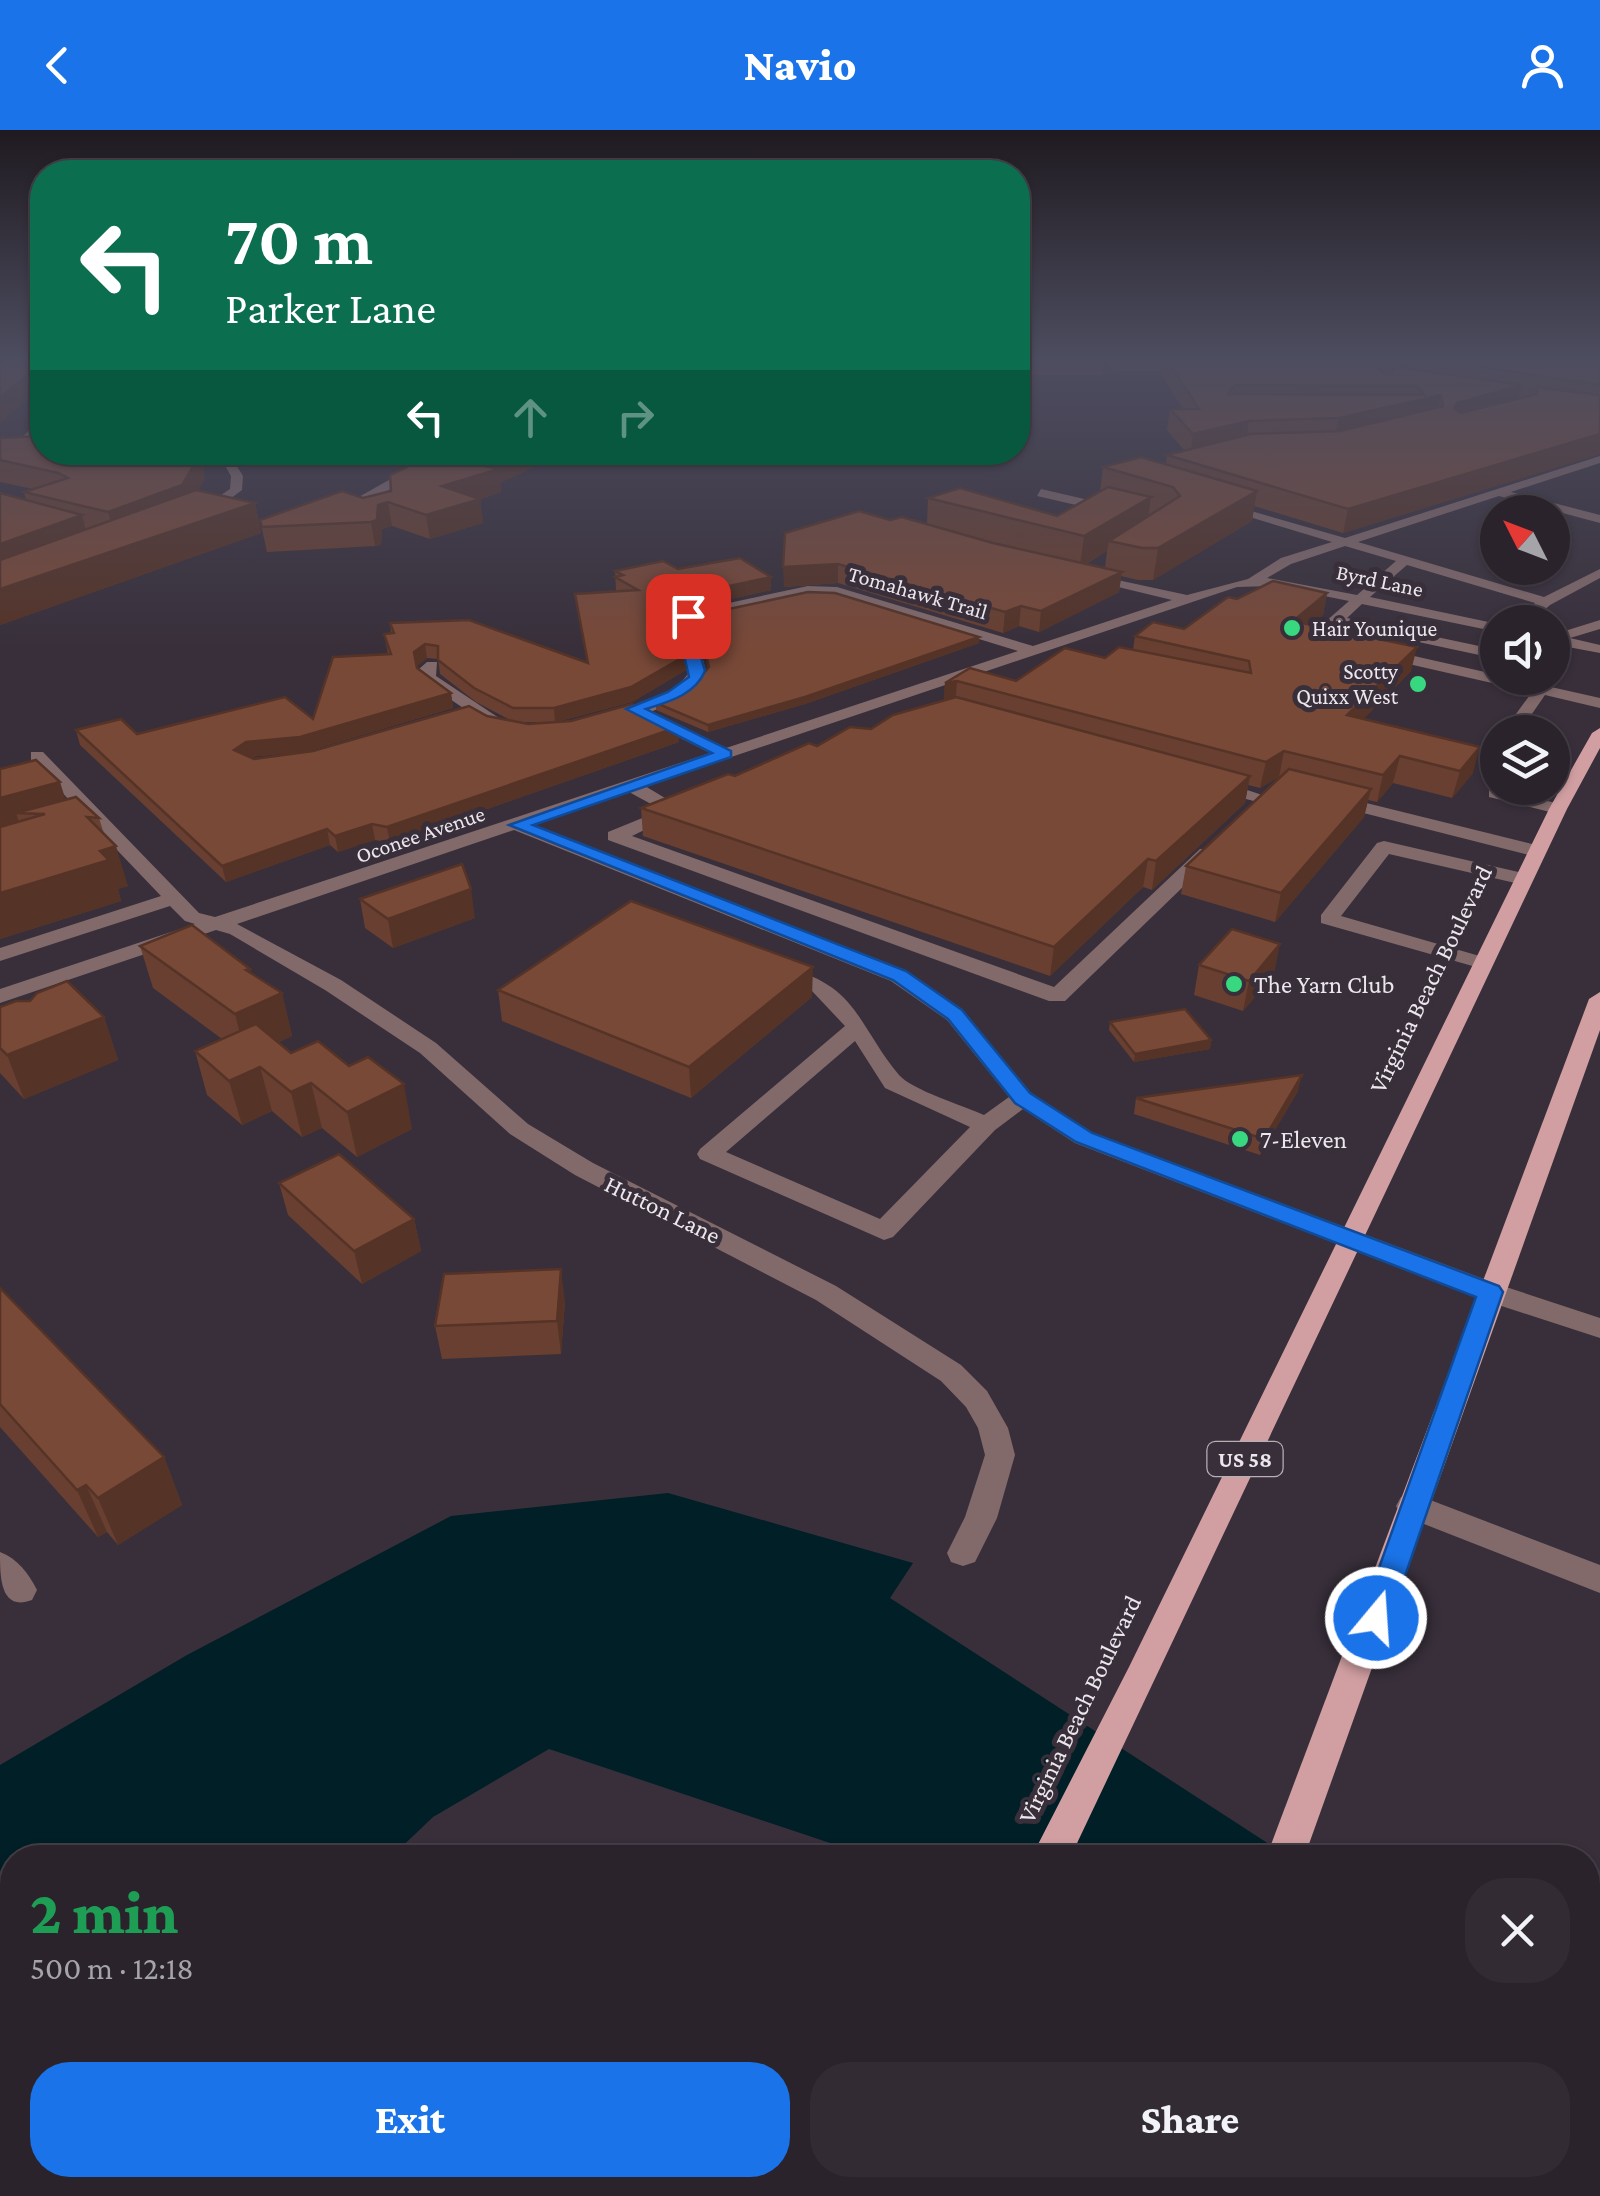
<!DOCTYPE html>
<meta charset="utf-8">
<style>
body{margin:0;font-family:"Crimson Pro",serif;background:#322b34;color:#f1f3f6;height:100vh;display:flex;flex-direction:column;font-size:38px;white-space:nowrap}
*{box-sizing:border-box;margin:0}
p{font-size:32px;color:#a5a4a9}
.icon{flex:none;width:55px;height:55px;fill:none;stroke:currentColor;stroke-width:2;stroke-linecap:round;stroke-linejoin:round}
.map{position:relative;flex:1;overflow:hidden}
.panel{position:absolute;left:0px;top:1715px;width:1600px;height:352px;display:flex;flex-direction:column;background:#2a232c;border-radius:40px 40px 0 0;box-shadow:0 2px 8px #0004,0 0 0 2px #464048}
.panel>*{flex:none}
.banner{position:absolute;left:30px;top:30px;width:1000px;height:305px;border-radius:40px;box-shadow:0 2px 8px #0004,0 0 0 2px #464048;background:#0b6e4f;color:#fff;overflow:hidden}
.needle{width:65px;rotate:312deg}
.tools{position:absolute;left:1480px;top:365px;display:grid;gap:20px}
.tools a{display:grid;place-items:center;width:90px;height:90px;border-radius:50%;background:#2a232c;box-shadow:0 2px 8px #0004,0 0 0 2px #464048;font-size:50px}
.pin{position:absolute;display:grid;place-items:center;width:85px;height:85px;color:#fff;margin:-42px;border-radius:20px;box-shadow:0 5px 15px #0006}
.me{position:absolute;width:110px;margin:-55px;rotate:18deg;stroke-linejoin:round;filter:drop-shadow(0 0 8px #0008)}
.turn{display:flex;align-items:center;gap:35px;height:210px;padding:0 30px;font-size:45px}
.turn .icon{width:130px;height:130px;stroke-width:2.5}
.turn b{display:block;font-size:70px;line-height:85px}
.lanes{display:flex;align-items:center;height:95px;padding:0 30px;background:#0003;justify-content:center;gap:50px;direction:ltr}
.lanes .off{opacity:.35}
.round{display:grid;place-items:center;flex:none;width:105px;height:105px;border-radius:40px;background:#322b34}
.summary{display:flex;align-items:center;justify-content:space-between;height:170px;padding:0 30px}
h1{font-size:60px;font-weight:800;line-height:75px;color:#1e9e55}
.cta{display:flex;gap:20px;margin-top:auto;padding:20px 30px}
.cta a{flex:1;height:115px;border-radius:40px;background:#1a73e8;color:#fff;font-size:40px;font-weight:800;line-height:115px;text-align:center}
.cta a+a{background:#322b34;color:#f1f3f6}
header{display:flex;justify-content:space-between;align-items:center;height:130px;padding:0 30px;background:#1a73e8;color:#fff;font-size:45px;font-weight:800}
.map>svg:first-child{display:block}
.water{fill:#001f26}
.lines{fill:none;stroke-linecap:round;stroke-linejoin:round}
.minor{fill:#826a6b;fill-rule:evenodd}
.major{fill:#d19fa2;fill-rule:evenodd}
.wall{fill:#683f30;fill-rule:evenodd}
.shaded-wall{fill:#553327}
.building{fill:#794938;stroke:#553327;stroke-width:2.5;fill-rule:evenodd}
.route{fill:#1a73e8;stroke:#114b97;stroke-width:2.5}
.poi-dot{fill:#38d880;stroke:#382f3a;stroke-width:4}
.labels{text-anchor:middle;stroke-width:10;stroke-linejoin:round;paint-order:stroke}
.far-street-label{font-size:22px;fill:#ece6ed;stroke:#382f3a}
.far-poi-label{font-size:22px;fill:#ece6ed;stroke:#382f3a;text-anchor:start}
.shield{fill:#382f3a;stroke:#b6afb7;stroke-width:2.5}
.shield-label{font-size:22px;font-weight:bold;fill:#ece6ed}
.street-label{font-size:25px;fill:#ece6ed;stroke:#382f3a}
.poi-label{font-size:25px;fill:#ece6ed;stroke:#382f3a;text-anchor:start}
</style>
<header><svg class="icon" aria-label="back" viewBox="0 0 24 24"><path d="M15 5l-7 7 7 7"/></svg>Navio<svg class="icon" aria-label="person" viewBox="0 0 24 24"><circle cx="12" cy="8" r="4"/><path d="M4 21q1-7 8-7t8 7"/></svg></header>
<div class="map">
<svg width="1600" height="2066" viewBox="0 0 1600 2066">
<rect width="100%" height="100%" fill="#382f3a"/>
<g class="water">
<polygon points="668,1363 913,1433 890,1468 1289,1727 872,1727 549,1619 433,1687 391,1727 12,1728 12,2055 30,2055 17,2066 0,2066 0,1635 187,1525 451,1386"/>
<polygon points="1588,1922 1600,1930 1600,2066 1240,2066 1230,2055 1588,2055"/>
</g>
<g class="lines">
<g class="minor">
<polygon points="42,288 42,297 19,322 11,322 11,318"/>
<polygon points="217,322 228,322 243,346 242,360 207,386 199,386 199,380 230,359 231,346"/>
<polygon points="416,322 427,322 432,329 428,337 365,374 357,374 357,368 419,333"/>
<path d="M1600,326V333L1511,362L1600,385V393L1499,366L1358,412L1544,467L1600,439V448L1550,475L1531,492H1516L1535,473L1407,435L1370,467L1498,494V502L1362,474L1347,488L1498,520V529L1339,495L1325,507L1334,509V515L1309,512V506L1349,471L1275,456L1237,457L645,656L685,680L632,706L1054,857L1200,719H1214V727L1065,871H1049L608,710V702L662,680L629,662L532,694L907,841L963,880L1031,963L1093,1003L1500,1155L1600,1188V1208L1480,1169L1075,1013L1023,979L995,1000L893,1107L884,1110L700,1029L697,1024L700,1019L845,896L812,861L775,848V838L783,837C858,855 856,893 899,945C912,960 964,976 984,985L1009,967L947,890L891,851L514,700L237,794L341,850L436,913L528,994L593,1033L836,1156L961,1235L987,1261L1008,1298L1015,1325L997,1388L975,1432L963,1436L951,1432L947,1423L965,1387L985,1325L978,1298L966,1277L941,1251L816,1170L575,1045L510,1004L420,923L325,860L230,804L216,800L0,873V859L195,794L185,791L170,776L0,831V818L161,766L31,630V622H43L199,783L215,787L710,623L643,589V583H655L726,618L1018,521L836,465L808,464L692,489L706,541C687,572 635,594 598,590V584C630,576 671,571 690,541L676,490L682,483L808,456L837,457L1033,516L1172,470L1085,449V443L1187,465L1248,449L1281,428L1332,412L1220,378V372L1345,408ZM1345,416L1396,431L1357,465L1267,448L1291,434ZM855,911L885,958L970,997L880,1089L726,1022Z"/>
<polygon points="1041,359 1119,377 1121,380 1115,384 1037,366"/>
<polygon points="1600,490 1600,499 1570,508 1600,515 1600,523 1552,514 1552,505"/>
<polygon points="1383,519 1538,554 1542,548 1555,545 1558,548 1551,557 1600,568 1600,578 1545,565 1527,591 1515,591 1513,588 1532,562 1378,527 1375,524"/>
<polygon points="427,532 437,532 436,546 508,594 508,600 496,600 423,551 419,539"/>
<polygon points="1208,651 1220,651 1274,669 1265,674 1208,659"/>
<polygon points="1495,658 1564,675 1567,679 1558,684 1489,667 1489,659"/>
<polygon points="1334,665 1544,717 1546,721 1537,727 1328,674 1325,670"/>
<polygon points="1384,711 1531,745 1531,753 1524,755 1389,724 1341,786 1490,829 1490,837 1476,837 1321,793 1321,785 1377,713"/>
<polygon points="1412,1363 1600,1435 1600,1463 1401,1385 1396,1376 1401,1367"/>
<path d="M0,1422C17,1428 29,1444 37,1460L32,1470C0,1482 0,1447 0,1422Z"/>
</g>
<g class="major">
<polygon points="1600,598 1600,618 1567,679 1070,1728 1031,1728 1129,1537 1549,679 1592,603"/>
<polygon points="1600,862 1600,900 1304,1728 1266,1728 1589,869"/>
<polygon points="862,2055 907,2055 903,2066 857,2066"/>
<polygon points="1138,2055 1182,2055 1179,2066 1133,2066"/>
</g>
</g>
<g class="wall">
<path d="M1018,229H1600V324L1343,403L1254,376L1252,391L1153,450H1138L1121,446L1119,462L1039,502L1019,496L1003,503L838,453L784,457L890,390L927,394L928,368L1057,386L1100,362L1103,337L1166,334L1167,325L1185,321L1167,300L1170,279H1183L1159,241H1114L1109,237L1102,245H1018ZM1107,421L1105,438L1086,434Z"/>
<polygon points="0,308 200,325 205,348 198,360 255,373 261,403 0,495 0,363 26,370 24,362 33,359 0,352"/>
<polygon points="438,322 565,322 500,353 501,362 480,369 483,393 430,409 392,396 382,399 381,415 375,416 267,422 260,390 391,361"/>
<path d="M678,439L771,460L679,481L674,488L686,540L632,572L556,592L679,612L390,713L375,710L338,722L330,715L226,752L80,615L76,600L137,604L313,589L388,524L384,504L391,503L390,493L587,532L575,464L619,461L616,460L615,441ZM427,528L438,529L440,544L476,572L512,591L487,586L304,622L453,578L451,563L417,538V536ZM519,592H555L528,594ZM291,623L254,629L250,627Z"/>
<polygon points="1327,463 1323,485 1311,495 1411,541 1363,589 1473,643 1452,668 1393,653 1377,672 1368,670 1364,687 1275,792 1181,764 1186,736 1279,647 1260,658 1248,655 1245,673 1152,760 1143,757 1050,846 643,706 641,678 735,646 817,616 871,599 944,571 945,553 970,538 1016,551 1133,520 1135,506 1184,499 1237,469"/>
<polygon points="696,486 979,513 805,574 708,602 656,580 656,573 694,554 708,538"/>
<polygon points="0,639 65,669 99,688 104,704 128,756 118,759 121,771 0,809"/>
<polygon points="360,769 475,788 393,818 365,798"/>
<polygon points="140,816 250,839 251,843 282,863 292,906 279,912 291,923 412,999 357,1027 322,998 302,1007 272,981 242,995 207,965 195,921 222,909 153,858"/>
<polygon points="1199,835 1274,844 1243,881 1194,865"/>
<polygon points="498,860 812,867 691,968 502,891"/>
<polygon points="0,877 104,887 118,930 24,969 0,943"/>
<polygon points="1110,892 1211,910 1210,919 1134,932 1109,900"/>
<polygon points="1298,961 1260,1025 1134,984 1136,968"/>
<polygon points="279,1053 414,1089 421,1121 362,1154 288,1085"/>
<polygon points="0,1158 164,1327 182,1375 118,1415 107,1402 98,1407 0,1297"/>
<polygon points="565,1172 561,1224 442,1229 435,1196"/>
</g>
<g class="shaded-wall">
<polygon points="1104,229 1110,229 1109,237 1102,245"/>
<polygon points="42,233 42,257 15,280 0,294 0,268"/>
<polygon points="1522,255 1517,275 1449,299 1457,273"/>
<polygon points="1441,265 1436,286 1334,309 1339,288"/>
<polygon points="1249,291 1246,312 1190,326 1193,304"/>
<polygon points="1600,304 1600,324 1343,403 1348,379"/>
<polygon points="515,322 565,322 500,353 501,362 454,377 480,369 483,393 430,409 426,385 442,356"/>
<polygon points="200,325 205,348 188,378 115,406 108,382"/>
<polygon points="1257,361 1252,391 1153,450 1158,418"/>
<polygon points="1151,367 1147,396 1109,411 1107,421 1080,437 1084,406"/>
<polygon points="388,372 392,396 382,399 381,415 375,416 371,392 378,375"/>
<polygon points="255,373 261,403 0,495 0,459"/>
<polygon points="82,385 90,416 0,449 0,414"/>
<polygon points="838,434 838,453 784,457 783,437"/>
<polygon points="1122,442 1119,462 1039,502 1041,481"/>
<polygon points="771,447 771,460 679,481 672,491 672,478 678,467"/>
<polygon points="1327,463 1323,485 1288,514 1293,491"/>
<polygon points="1021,476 1019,496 1003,503 1005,482"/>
<polygon points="979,507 979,513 805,574 708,602 708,595"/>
<polygon points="425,514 427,528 417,536 414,522"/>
<polygon points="1417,517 1411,541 1341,611 1347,585"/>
<polygon points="685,526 686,540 632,572 555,592 554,578"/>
<polygon points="957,551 955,575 943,578 945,553"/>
<polygon points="451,563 453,578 303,622 250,627 234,620 246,612"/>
<polygon points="678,597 679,612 390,713 387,697"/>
<polygon points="1480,617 1473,643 1452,668 1460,641"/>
<polygon points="1284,621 1279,647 1260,658 1266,632"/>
<polygon points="1400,626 1393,653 1377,672 1383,645"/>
<polygon points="1250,646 1245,673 1152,760 1156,731"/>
<polygon points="60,652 72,690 45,684 16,683 23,704 0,710 0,668"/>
<polygon points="1371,659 1364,687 1275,792 1281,763"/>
<polygon points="372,694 375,710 338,722 335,706"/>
<polygon points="327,699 330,715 226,752 222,736"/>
<polygon points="116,716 128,756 118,759 121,771 0,809 0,763 100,721"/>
<polygon points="1148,729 1143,757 1050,846 1054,817"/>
<polygon points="471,759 475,788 393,818 388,789"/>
<polygon points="1280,814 1274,844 1243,881 1249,851"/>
<polygon points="813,837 812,867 691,968 689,937"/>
<polygon points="250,839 259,873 282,863 292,906 246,927 235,884 246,840"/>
<polygon points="104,887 118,930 24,969 7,925"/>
<polygon points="1211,910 1210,919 1134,932 1135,924"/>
<polygon points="260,937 272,981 242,995 229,951"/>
<polygon points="1302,945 1298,961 1260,1025 1264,1009"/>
<polygon points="311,953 322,998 302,1007 291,962"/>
<polygon points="404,954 412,999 357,1027 347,982"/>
<polygon points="414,1089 421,1121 362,1154 354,1121"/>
<polygon points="561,1139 565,1172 561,1224 557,1191"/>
<polygon points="164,1327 182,1375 118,1415 98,1368"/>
<polygon points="86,1355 107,1402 98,1407 77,1360"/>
</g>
<g class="building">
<polygon points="0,229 42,229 42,233 0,268"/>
<path d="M1166,229H1368L1388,246L1396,237L1522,255L1457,273L1454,278L1461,283L1537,264V257L1600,265V304L1348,379L1167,325L1250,304L1340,301L1443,276L1441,265L1339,288L1249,291L1193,304L1170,279H1199ZM1235,255L1418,256L1424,265L1228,264Z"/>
<polygon points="1427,229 1600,229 1600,255"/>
<polygon points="42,306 42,322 162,322 160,324 200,325 182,355 108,382 24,362 68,348 58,343 0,330 0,308"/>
<polygon points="438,322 515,322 485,336 499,339 442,356 480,369 426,385 388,372 378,375 377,390 371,392 262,397 260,390 342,361 363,368 391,361 390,345"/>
<polygon points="1141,327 1257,361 1158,418 1142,418 1109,411 1180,366 1173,357 1103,337"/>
<polygon points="1108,357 1151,367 1084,406 928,368 960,358 1057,386"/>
<polygon points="196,360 255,373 0,459 0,430"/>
<polygon points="0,363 82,385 0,414"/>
<polygon points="859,381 890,390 902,387 993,413 1122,442 1041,481 1021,476 1005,482 838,434 783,437 785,403"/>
<polygon points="740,428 771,447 678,467 672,478 685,526 631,557 554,578 513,578 474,558 438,530 438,516 425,514 414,522 417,538 451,563 300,607 246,612 234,620 254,629 313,621 469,576 487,586 528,594 571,591 632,574 678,597 387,697 372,694 335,706 327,699 222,736 76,600 121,589 137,604 285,567 313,589 333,527 391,524 384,504 394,503 390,493 469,490 588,533 575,464 638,460 615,447 623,445 615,441 663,431 678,439"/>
<polygon points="1273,451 1327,463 1293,491 1417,517 1347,585 1480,617 1460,641 1400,626 1383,645 1284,621 1266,632 957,551 945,553 970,538 1016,551 1065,518 1105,528 1119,517 1251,543 1249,531 1135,506 1153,492 1184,499 1228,467 1237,469"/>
<polygon points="808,462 835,463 979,507 805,567 708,595 656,573 694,554 709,537 696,486"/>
<polygon points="956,567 1250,646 1156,731 1148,729 1054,817 641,678 728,644 735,646 809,613 817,616 850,597 871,599 893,585"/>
<polygon points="36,630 60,652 0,668 0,639"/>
<polygon points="1289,639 1371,659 1281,763 1186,736"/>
<polygon points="76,667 99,688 87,687 116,716 100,721 109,730 0,763 0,697 45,684 16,683"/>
<polygon points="462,734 471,759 388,789 360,769"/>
<polygon points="631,771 813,837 689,937 498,860"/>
<polygon points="192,795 250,839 246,840 282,863 235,884 140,816"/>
<polygon points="1232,799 1280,814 1249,851 1199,835"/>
<polygon points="67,851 104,887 7,925 0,918 0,877 16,871 30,871 37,863"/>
<polygon points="1185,879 1211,910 1135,924 1110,892"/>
<polygon points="256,894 291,923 318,911 349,936 368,927 404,954 347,982 311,953 291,962 260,937 229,951 195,921"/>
<polygon points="1302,945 1264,1009 1136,968"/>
<polygon points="339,1024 414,1089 354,1121 279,1053"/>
<polygon points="561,1139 557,1191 435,1196 444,1144"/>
<polygon points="0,1158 164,1327 98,1368 86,1355 77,1360 0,1274"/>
</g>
<linearGradient id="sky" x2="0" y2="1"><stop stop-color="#1f1a20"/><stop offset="0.44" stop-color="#4d4d60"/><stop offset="1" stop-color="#4d4d60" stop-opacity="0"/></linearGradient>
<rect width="1600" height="519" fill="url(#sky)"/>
<path class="route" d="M688,483L694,486L690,491L705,541C695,565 668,572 646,579L731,621V627L533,695L906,841L962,880L1030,963L1092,1003L1499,1156L1503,1162L1387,1498L1376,1501L1365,1498L1361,1488L1476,1167L1076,1012L1015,973L948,889L893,850L509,695L712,623L626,579L668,562L689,547L676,490Z"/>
<g class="poi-dot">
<circle cx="1292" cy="498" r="10"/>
<circle cx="1418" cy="554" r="10"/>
<circle cx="1234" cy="854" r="10"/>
<circle cx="1240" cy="1009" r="10"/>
</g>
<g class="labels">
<g class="far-street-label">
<text transform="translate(1380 450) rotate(12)" y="8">Byrd Lane</text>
<text transform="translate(918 462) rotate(16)" y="8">Tomahawk Trail</text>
<text transform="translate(420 704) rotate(-19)" y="8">Oconee Avenue</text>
</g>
<g class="far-poi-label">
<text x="1312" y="506">Hair Younique</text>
<text x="1398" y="549" text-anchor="end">Scotty<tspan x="1398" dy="25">Quixx West</tspan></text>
</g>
<rect class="shield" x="1207.5" y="1312" width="75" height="34" rx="8"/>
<g class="shield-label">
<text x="1245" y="1337">US 58</text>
</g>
<g class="street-label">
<text transform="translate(1430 849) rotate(-64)" y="9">Virginia Beach Boulevard</text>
<text transform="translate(663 1079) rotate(26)" y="9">Hutton Lane</text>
<text transform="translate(1079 1579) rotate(-64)" y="9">Virginia Beach Boulevard</text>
</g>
<g class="poi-label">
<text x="1254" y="863">The Yarn Club</text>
<text x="1260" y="1018">7-Eleven</text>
</g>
</g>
</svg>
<div class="tools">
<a><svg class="needle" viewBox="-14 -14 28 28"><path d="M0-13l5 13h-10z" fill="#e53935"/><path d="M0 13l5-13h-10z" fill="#a5a4a9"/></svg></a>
<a><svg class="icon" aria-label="sound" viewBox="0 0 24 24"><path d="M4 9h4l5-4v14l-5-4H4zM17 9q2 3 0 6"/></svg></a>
<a><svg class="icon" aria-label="layers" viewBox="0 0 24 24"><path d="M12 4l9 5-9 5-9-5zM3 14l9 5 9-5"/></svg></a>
</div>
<div class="pin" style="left:688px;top:486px;background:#d93025"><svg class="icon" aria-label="arrive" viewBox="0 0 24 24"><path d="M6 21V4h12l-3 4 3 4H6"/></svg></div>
<svg class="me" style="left:1376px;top:1488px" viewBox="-20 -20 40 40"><circle r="17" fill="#1a73e8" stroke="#fff" stroke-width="3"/><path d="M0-11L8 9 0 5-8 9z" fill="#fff"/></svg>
<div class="banner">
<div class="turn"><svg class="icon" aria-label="left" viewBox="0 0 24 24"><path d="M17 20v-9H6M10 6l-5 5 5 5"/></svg><div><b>70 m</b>Parker Lane</div></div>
<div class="lanes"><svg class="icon" aria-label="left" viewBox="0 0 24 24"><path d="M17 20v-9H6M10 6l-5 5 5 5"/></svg><svg class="icon off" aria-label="ahead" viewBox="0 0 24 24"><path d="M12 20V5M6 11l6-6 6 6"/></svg><svg class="icon off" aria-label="right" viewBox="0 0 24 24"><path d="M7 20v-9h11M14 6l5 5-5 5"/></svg></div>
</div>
<section class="panel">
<div class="summary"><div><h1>2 min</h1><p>500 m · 12:18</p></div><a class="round"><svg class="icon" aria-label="close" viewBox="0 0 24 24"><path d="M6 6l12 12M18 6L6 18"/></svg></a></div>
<div class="cta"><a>Exit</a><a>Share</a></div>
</section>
</div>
